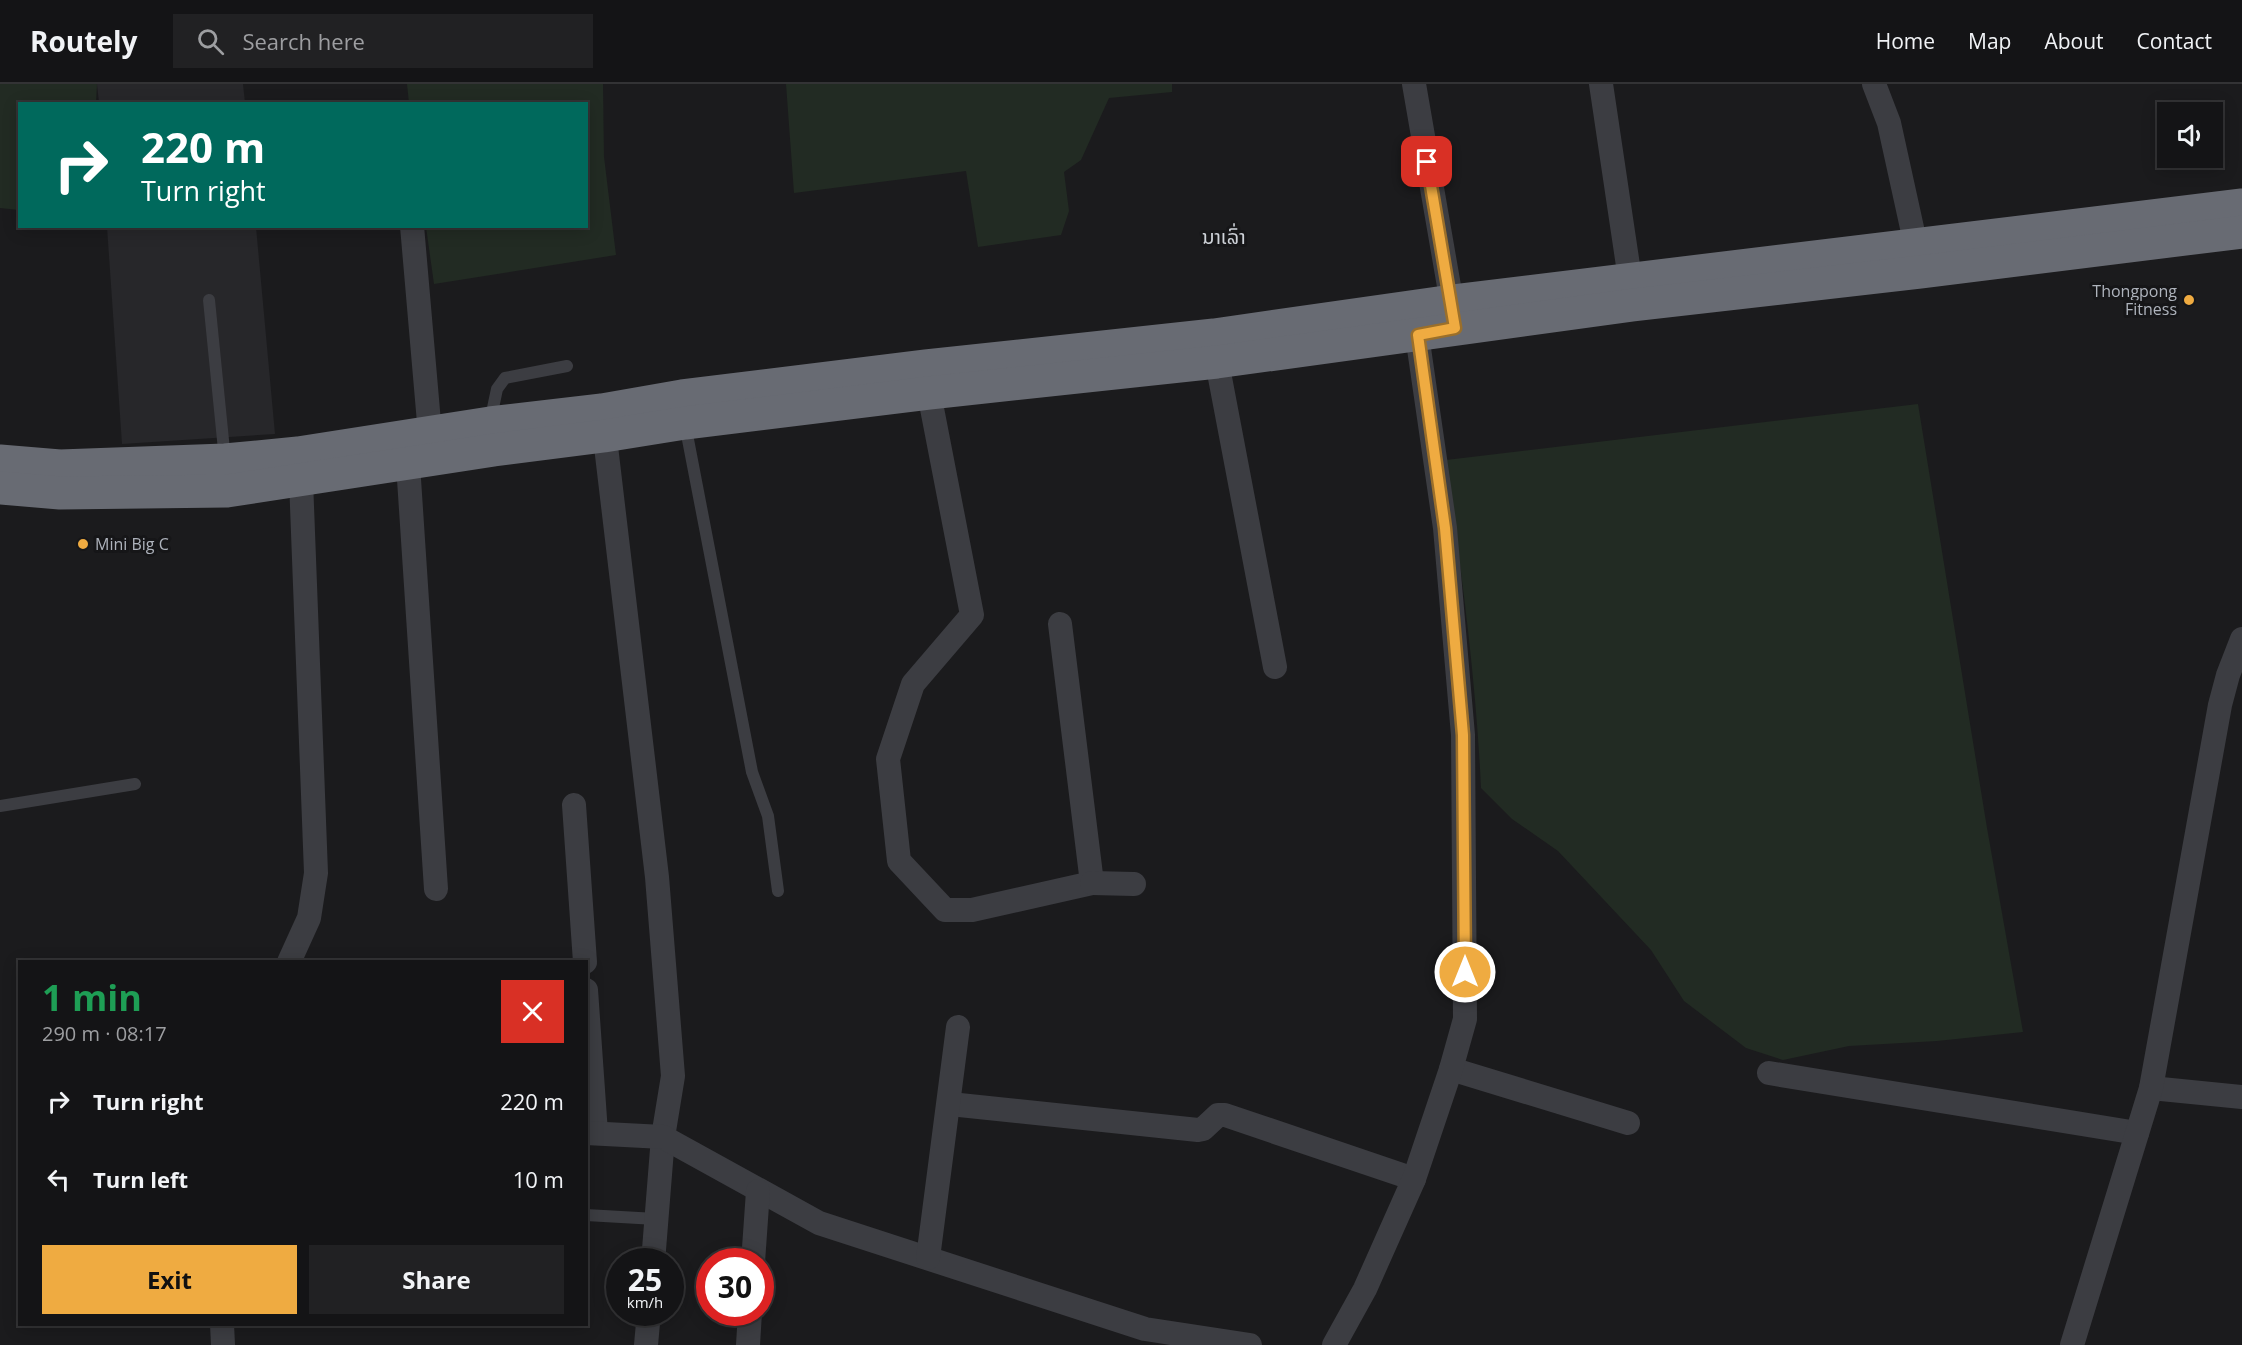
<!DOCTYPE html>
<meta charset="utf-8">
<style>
body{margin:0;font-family:"Open Sans","Noto Sans Lao",sans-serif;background:#212123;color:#f1f3f6;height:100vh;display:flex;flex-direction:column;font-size:22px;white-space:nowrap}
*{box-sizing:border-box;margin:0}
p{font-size:20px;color:#9d9ea1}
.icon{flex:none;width:33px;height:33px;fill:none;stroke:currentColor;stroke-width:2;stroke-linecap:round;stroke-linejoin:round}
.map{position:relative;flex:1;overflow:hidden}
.sheet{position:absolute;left:18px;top:876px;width:570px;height:366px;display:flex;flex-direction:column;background:#141416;border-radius:0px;box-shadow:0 3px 15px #0003,0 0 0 2px #333335}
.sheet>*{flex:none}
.banner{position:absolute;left:18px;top:18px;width:570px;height:126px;border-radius:0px;box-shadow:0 3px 15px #0003,0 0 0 2px #333335;background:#00695c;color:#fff;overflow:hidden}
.tools{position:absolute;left:2157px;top:18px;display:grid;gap:12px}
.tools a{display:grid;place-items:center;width:66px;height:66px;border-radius:0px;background:#141416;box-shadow:0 3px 15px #0003,0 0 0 2px #333335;font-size:30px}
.speed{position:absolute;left:606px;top:1164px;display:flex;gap:12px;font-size:30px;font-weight:700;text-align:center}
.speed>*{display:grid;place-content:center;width:78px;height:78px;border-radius:50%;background:#141416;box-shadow:0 3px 15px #0003,0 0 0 2px #333335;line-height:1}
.speed small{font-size:15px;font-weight:400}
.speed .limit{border:9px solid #d22;background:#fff;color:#111}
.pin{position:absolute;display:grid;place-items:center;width:51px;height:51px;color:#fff;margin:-26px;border-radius:12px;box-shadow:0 3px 9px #0006}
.me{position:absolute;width:66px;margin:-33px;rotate:0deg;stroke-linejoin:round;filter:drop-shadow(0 0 4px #0008)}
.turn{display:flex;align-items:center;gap:21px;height:126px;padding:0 24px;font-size:27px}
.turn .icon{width:78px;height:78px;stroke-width:2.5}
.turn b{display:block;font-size:42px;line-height:51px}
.round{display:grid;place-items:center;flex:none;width:63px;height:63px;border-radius:0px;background:#212123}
.head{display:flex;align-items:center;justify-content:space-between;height:102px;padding:0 24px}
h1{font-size:36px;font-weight:700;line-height:45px;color:#1e9e55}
.action{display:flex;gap:12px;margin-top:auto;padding:12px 24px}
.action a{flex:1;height:69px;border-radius:0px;background:#efab41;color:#111;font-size:24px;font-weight:700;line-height:69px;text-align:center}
.action a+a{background:#212123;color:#f1f3f6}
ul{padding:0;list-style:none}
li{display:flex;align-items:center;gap:18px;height:78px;padding:0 24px}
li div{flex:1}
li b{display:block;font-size:22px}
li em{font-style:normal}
header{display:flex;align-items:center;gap:36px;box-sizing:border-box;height:84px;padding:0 30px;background:#141416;border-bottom:2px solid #333335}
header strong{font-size:28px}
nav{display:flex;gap:33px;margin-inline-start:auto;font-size:21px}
.search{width:420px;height:54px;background:#212123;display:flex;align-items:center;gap:15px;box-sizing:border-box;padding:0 21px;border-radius:0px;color:#9d9ea1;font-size:22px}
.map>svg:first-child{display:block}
.built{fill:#27272a}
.green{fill:#222b23}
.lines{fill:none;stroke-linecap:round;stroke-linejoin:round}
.lane{stroke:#3c3d42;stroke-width:12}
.street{stroke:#3c3d42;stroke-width:24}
.highway{stroke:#686b73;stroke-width:33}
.route-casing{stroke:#9b6f2a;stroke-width:15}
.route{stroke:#efab41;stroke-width:10}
.poi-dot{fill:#efab41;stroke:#161618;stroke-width:2}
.labels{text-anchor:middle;stroke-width:6;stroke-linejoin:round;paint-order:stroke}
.poi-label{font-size:16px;fill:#aeb3bc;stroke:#161618;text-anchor:end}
.quarter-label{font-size:20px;fill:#ced2d8;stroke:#161618}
</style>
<header>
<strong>Routely</strong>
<div class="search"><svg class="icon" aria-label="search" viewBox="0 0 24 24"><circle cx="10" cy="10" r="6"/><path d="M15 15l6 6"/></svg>Search here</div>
<nav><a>Home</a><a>Map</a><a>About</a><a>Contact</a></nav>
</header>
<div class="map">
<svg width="2242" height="1261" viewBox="0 0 2242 1261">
<rect width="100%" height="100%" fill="#1b1b1d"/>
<g class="built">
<polygon points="97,0 243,0 245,19 99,19"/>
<polygon points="107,143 256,143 275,350 122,360"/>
</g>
<g class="green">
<polygon points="0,0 97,0 96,19 20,20 19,126 0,124"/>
<polygon points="407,0 603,0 604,73 616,171 434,200 426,143 586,142 586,20 409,19"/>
<polygon points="786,0 1172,0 1172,8 1109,14 1081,76 1064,88 1069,127 1061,151 978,163 966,87 794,109"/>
<path d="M1918,320L1987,744L2023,948L1937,957L1849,962L1783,976L1746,964L1684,917L1651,866L1558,767L1512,735L1481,704C1476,594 1461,485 1446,376Z"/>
</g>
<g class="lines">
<g class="lane">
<polyline points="209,216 225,376"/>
<polyline points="490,338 497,305 505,294 567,282"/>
<polyline points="685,340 752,688 768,732 778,807"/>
<polyline points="0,722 135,700"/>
<polyline points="586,1131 656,1135"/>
</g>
<g class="street">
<polyline points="1414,0 1454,231"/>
<polyline points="1601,0 1630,195"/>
<polyline points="1874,0 1889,39 1916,162"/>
<polyline points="412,142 430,350"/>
<polyline points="1217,278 1275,583"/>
<polyline points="929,309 972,531 913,600 888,675 899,777 945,826 972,826 1092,799 1060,540"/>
<polyline points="603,337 657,793 673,992 663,1053 653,1178"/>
<polyline points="408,380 436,805"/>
<polyline points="574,721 585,878"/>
<polyline points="1092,799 1134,800"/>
<polyline points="289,878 309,834 316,789 301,396"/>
<polyline points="586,906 596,1049"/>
<polyline points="1451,985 1628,1039"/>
<polyline points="1769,989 2137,1049"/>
<polyline points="2151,1004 2242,1013"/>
<polyline points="950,1020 1198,1046 1203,1045 1218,1031 1225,1031 1414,1095"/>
<polyline points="586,1049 663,1053 819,1139 1145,1245 1250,1261"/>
<polyline points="928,1174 958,943"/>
<polyline points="753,1178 758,1107"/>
<polyline points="222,1240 223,1261"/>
<polyline points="646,1261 649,1228"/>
<polyline points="748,1261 750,1228"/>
<polyline points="1334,1261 1365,1205 1414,1095 1451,985 1465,935 1463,651 1445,444 1415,237"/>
<polyline points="2072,1261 2151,1004 2220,621 2228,591 2242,555"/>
</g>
<g class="highway">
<polyline points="0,377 60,382 225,376 298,369 490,339 602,326 682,312 926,282 1214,251 1452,217 2242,121"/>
<polyline points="0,404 60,409 227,407 494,366 604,352 685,339 929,309 1217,278 1633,221 1920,188 2242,148"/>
</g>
</g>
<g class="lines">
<g class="route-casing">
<polyline id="route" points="1427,78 1455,244 1418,251 1445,444 1463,651 1465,888"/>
</g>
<use href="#route" class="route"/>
</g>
<g class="poi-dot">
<circle cx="2189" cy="216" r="6"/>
<circle cx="83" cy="460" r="6"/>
</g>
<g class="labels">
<g class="poi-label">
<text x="2177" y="213">Thongpong<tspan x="2177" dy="18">Fitness</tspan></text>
<text x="95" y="466" text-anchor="start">Mini Big C</text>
</g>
<g class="quarter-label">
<text x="1224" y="160">ນາເລົ່າ</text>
</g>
</g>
</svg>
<div class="tools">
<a><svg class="icon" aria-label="sound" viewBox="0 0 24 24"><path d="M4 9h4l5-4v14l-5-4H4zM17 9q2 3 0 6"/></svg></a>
</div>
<div class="speed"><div>25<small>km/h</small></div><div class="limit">30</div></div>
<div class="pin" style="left:1427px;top:78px;background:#d93025"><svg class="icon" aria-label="arrive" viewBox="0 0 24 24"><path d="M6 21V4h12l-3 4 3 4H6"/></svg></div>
<svg class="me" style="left:1465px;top:888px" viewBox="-20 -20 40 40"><circle r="17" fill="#efab41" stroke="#fff" stroke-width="3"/><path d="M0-11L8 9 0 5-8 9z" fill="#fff"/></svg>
<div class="banner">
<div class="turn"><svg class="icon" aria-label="right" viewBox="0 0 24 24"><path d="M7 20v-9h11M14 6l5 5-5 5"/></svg><div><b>220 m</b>Turn right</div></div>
</div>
<section class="sheet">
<div class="head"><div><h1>1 min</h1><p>290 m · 08:17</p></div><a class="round" style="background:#d93025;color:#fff"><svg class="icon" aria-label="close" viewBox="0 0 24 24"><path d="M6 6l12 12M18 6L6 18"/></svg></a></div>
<ul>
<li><svg class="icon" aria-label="right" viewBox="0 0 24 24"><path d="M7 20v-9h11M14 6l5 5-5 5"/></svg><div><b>Turn right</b></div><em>220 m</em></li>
<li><svg class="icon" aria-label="left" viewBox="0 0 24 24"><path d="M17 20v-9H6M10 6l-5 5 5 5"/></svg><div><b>Turn left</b></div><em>10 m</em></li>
</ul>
<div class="action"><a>Exit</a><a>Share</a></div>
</section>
</div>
